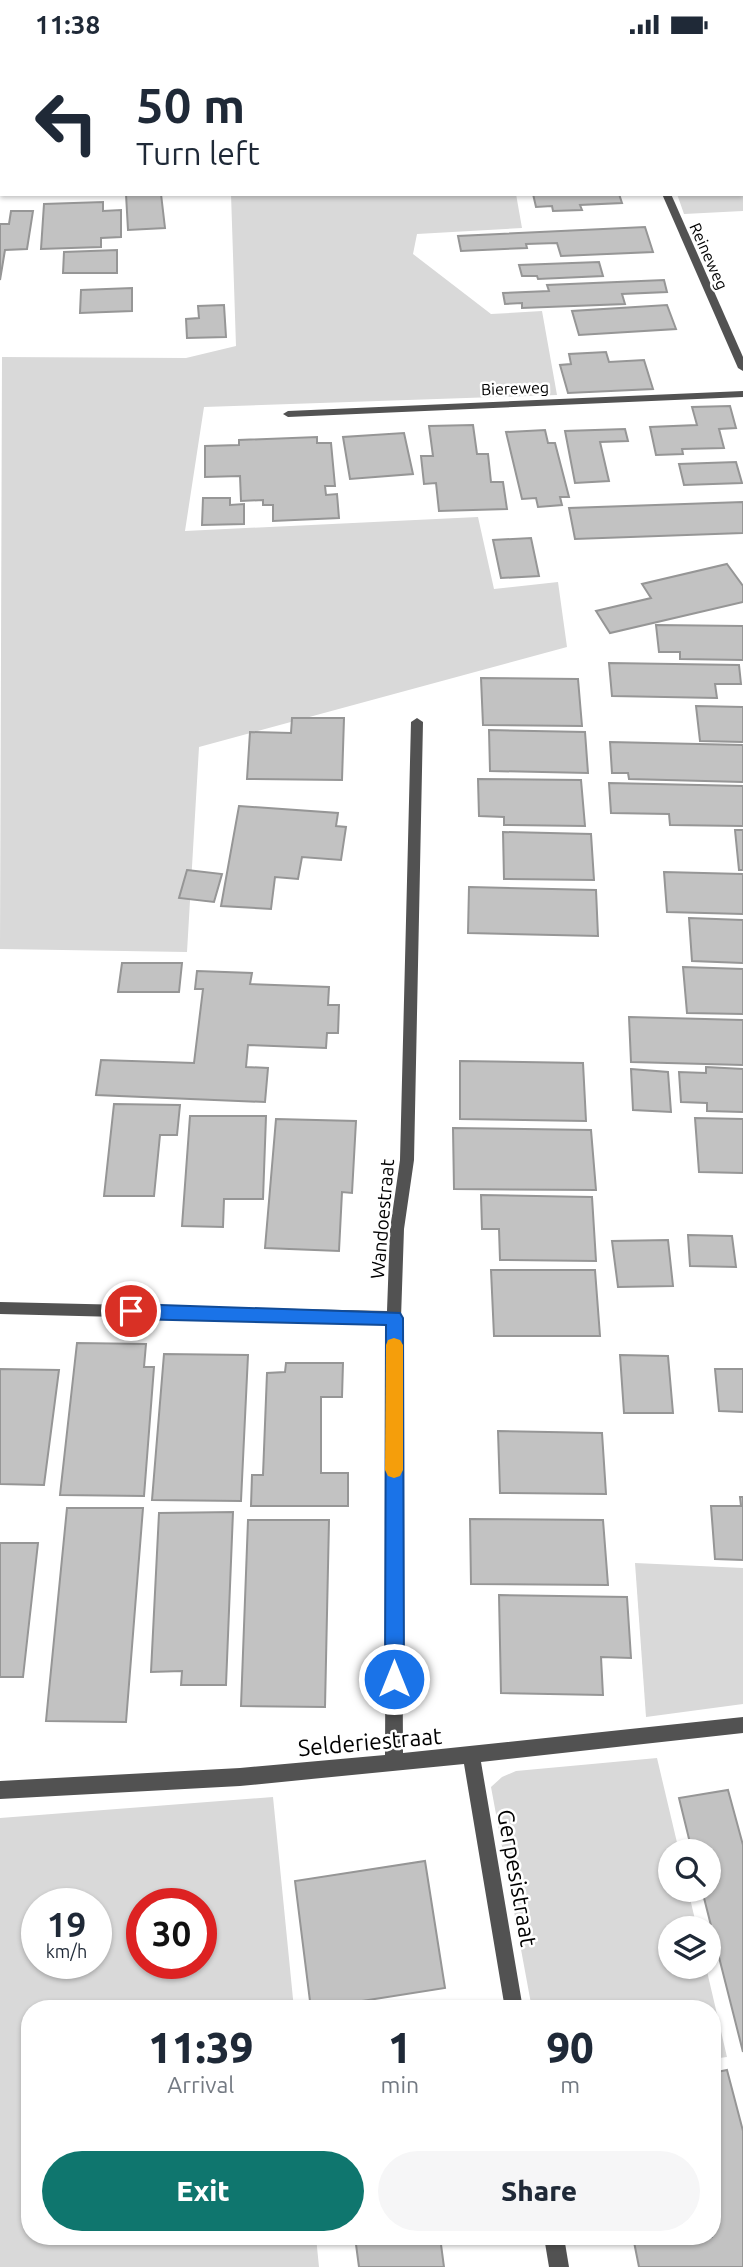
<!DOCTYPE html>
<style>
body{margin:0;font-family:Ubuntu,sans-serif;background:#f6f6f7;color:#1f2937;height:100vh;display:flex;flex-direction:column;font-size:26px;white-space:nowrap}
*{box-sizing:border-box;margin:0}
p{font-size:23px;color:#747a83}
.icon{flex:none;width:38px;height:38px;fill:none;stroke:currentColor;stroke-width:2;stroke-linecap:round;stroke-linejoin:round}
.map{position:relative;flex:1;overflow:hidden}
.details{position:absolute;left:21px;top:1951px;width:700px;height:245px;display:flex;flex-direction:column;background:#fff;border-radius:28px;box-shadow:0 2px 5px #0004}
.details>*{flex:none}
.banner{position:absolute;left:0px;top:0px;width:744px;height:147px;box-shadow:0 2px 5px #0004;background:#fff;color:#1f2937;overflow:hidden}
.tools{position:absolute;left:658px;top:1790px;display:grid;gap:14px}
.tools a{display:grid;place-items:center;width:63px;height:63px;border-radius:50%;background:#fff;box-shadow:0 2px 5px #0004;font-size:35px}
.speed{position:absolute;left:21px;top:1839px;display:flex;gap:14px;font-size:35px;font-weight:700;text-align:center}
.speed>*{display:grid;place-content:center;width:91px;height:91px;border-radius:50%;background:#fff;box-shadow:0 2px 5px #0004;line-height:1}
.speed small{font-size:18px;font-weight:400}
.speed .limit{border:10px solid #d22;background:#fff;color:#111}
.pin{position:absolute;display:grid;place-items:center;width:60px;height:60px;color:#fff;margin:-30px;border:4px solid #fff;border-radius:50%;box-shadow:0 2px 7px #0007}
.me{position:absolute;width:77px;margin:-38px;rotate:0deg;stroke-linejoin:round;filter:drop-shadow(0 0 5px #0008)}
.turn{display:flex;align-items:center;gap:24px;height:147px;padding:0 21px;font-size:32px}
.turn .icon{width:91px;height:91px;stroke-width:2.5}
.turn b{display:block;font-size:49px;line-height:60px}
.eta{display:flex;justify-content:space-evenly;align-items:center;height:119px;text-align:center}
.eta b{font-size:42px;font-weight:800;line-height:49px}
.cta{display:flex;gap:14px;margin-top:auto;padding:14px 21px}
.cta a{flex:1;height:80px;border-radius:42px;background:#0f766e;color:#fff;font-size:28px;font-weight:800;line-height:80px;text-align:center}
.cta a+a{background:#f6f6f7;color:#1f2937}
.status{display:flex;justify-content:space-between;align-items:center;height:49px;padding:0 35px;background:#fff;direction:ltr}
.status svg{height:19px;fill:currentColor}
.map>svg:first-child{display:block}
.green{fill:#d9d9d9;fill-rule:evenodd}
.building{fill:#c2c2c2;stroke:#969696;stroke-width:2}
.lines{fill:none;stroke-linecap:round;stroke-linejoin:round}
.street{fill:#525252;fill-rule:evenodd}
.route{fill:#1a73e8;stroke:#114b97;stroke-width:2}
.slow{fill:#f59e0b}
.labels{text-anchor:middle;stroke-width:5;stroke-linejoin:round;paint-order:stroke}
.far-street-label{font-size:16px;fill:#000;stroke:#fff}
.street-label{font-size:19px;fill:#000;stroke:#fff}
.near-street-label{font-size:23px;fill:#000;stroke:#fff}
</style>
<div class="status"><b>11:38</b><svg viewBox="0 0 49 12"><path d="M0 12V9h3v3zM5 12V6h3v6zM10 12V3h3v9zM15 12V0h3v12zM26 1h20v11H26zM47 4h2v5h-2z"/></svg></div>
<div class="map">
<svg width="743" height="2218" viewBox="0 0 743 2218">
<rect width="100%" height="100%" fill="#fff"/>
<g class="green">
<polygon points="743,139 743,162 684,165 677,145 742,145"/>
<polygon points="231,145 516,145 522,179 417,185 413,205 491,265 542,262 557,346 204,358 185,482 478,468 494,540 558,533 567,598 199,698 187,903 0,900 2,308 186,309 236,297"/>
<polygon points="635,1514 743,1519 743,1655 646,1668"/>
<polygon points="657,1709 679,1802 670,1802 670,1841 688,1841 697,1879 670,1880 670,1918 706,1918 727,2008 712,2010 712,1960 532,1960 491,1738 502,1728 516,1722"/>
<path d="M273,1748L294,1960H30V2188H316L319,2218H0V1769ZM37,1855H96V1914H37ZM142,1855H201V1914H142Z"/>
</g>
<g class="building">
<polygon points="506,0 577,0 578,2 506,2"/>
<polygon points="645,0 726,0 727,2 646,2"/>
<polygon points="126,145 161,145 165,179 128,181"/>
<polygon points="533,145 619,145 622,154 580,156 582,161 553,162 552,157 536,158"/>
<polygon points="103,153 103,162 121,161 121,188 101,189 101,198 41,200 44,155"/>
<polygon points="11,162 33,162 27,200 5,201 0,231 0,175 9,175"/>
<polygon points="645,178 653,203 561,207 557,194 526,195 527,199 461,202 458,187"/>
<polygon points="117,201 117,224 63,224 64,203"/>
<polygon points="599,213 603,227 538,230 537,227 522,227 519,216"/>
<polygon points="664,231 667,243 622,245 625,255 522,259 522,254 505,255 503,244 549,242 547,236"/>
<polygon points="132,239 132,262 80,264 81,241"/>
<polygon points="224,256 226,288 187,289 186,270 199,269 198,257"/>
<polygon points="667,256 676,280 579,286 572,262"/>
<polygon points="606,303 609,313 644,311 653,340 568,344 560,316 571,315 569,305"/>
<polygon points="730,357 736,379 719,380 724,399 682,400 683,405 656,406 650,378 697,376 692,358"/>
<polygon points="473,376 477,405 488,405 491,433 503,433 507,460 439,462 436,434 424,435 421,407 433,407 429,377"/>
<polygon points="625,380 628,392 600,393 609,432 575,434 565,382"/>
<polygon points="545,381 548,394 555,394 569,448 560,448 562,456 538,458 536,449 522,450 506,383"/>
<polygon points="404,384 413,425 350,430 343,388"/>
<polygon points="317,388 317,394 331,394 335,437 325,437 326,446 337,445 339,469 273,472 273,456 263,456 263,451 241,452 240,427 205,428 205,397 239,396 239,391"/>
<polygon points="736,413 742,434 684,436 679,415"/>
<polygon points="203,449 230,449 230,456 244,455 244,475 202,476"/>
<polygon points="743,453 743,484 575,490 569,459"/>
<polygon points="531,489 539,527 501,529 493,491"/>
<polygon points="727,515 743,537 743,553 610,584 596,562 651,549 642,535"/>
<polygon points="656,576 743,577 743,611 680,610 680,603 659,603"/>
<polygon points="609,614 739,616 741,635 715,635 717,649 612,647"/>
<polygon points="481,629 578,630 582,677 483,676"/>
<polygon points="696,657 743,658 743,693 700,692"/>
<polygon points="292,669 344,669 342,731 247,730 250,683 291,684"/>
<polygon points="489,681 585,683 588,724 490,722"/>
<polygon points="610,693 743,696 743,733 629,730 628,724 612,724"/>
<polygon points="478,730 581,731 585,777 504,776 504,768 479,767"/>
<polygon points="609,734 743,737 743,777 670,776 669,765 611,764"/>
<polygon points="239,757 338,764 336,777 346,778 341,811 302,808 298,830 275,828 271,860 221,857"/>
<polygon points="735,781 743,781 743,821 739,821"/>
<polygon points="503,783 591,785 594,831 504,830"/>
<polygon points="187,821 222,825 214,853 179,849"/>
<polygon points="664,823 743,825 743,865 667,863"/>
<polygon points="469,838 596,841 598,887 468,884"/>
<polygon points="689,869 743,871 743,914 692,912"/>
<polygon points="122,914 182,914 179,943 118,943"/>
<polygon points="683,918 743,920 743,965 687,964"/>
<polygon points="197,922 252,924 250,935 329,938 328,956 339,956 338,984 327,984 326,999 248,996 246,1018 268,1019 265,1053 96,1046 101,1011 194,1014 203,940 195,940"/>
<polygon points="629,968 743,971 743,1016 631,1013"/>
<polygon points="460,1012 583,1014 586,1072 460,1070"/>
<polygon points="706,1018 743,1020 743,1063 707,1062 707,1054 681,1053 679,1023 706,1024"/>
<polygon points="631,1020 668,1023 671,1063 633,1061"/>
<polygon points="114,1055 180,1056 177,1086 160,1086 154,1147 104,1147"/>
<polygon points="190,1067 266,1067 263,1150 224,1150 223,1178 182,1177"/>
<polygon points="695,1069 743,1070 743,1124 699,1123"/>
<polygon points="276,1070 356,1072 352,1144 342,1143 339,1202 265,1199"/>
<polygon points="453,1079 591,1081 596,1141 454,1140"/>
<polygon points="481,1146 592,1148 596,1212 500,1211 499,1180 482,1180"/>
<polygon points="688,1186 732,1187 736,1218 690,1217"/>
<polygon points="668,1191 673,1237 618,1238 612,1192"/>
<polygon points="491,1221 595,1221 600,1287 494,1287"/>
<polygon points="77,1294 146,1295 144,1318 154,1318 144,1447 60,1446"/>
<polygon points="164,1305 248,1306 241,1452 152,1451"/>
<polygon points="620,1306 668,1307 673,1364 624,1364"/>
<polygon points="286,1314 343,1314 342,1348 321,1348 321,1424 348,1424 348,1457 251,1457 252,1426 263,1426 267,1324 285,1323"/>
<polygon points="0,1320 59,1321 44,1436 0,1435"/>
<polygon points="715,1320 743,1320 743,1363 719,1362"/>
<polygon points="498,1382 602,1384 606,1445 500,1444"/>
<polygon points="740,1448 743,1448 743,1511 715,1510 711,1457 741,1457"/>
<polygon points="67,1459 143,1459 126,1673 46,1672"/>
<polygon points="233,1463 226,1636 181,1636 182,1622 151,1623 159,1464"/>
<polygon points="470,1470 603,1471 608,1536 471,1535"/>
<polygon points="248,1471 329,1471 325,1658 241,1657"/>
<polygon points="0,1494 38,1494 23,1628 0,1628"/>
<polygon points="499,1546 627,1548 631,1609 601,1608 603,1646 501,1644"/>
<polygon points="728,1741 743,1796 743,2003 702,1841 709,1841 709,1802 692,1802 679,1749"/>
<polygon points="425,1812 445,1939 311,1960 295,1832"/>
<polygon points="727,2021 743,2082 743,2218 639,2218 633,2188 712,2188 712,2024"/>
<polygon points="355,2188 440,2188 444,2218 359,2218"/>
</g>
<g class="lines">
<g class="street">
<polygon points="603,0 611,0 612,2 604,2"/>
<rect x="0" y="135" width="2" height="6"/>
<polygon points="662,145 671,145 743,308 743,322 738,319"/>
<polygon points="743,342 743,348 288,368 283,365 288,362"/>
<polygon points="417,669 423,673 414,1111 404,1180 401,1269 403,1704 743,1668 743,1684 481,1713 523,1960 505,1960 464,1715 240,1737 0,1750 0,1732 240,1719 385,1706 387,1275 0,1265 0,1253 387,1262 390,1180 400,1111 411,673"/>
<polygon points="544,2188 564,2188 569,2218 549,2218"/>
</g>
</g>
<polygon class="route" points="131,1255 400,1264 403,1269 404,1630 401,1636 394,1639 387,1636 385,1630 386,1276 131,1270 125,1267 123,1262 125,1257"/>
<polygon class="slow" points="394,1289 400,1291 403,1296 403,1421 400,1427 394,1429 388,1427 385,1421 386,1296 388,1291"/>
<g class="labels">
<g class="far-street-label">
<text transform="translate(709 207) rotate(66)" y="6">Reineweg</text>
<text transform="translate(515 339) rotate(-2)" y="6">Biereweg</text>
</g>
<g class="street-label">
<text transform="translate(382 1170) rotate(-85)" y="7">Wandoestraat</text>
</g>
<g class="near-street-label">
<text transform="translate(370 1693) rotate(-5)" y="8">Selderiestraat</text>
<text transform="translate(517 1829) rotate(80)" y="8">Gerpesistraat</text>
</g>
</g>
</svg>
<div class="tools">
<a><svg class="icon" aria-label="search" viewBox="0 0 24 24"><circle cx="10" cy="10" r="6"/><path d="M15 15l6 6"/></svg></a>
<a><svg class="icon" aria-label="layers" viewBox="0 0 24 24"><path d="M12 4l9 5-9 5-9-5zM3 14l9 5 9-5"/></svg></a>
</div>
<div class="speed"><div>19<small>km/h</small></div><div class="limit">30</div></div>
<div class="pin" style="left:131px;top:1262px;background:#d93025"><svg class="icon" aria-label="arrive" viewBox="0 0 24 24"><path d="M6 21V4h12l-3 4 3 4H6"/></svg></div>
<svg class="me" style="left:394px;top:1630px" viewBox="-20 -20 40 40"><circle r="17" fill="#1a73e8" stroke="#fff" stroke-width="3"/><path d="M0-11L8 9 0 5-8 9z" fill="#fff"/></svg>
<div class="banner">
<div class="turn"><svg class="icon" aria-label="left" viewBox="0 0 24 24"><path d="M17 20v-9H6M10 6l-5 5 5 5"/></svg><div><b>50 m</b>Turn left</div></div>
</div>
<section class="details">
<div class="eta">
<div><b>11:39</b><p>Arrival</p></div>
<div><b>1</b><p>min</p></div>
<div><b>90</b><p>m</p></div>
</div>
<div class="cta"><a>Exit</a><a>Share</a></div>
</section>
</div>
